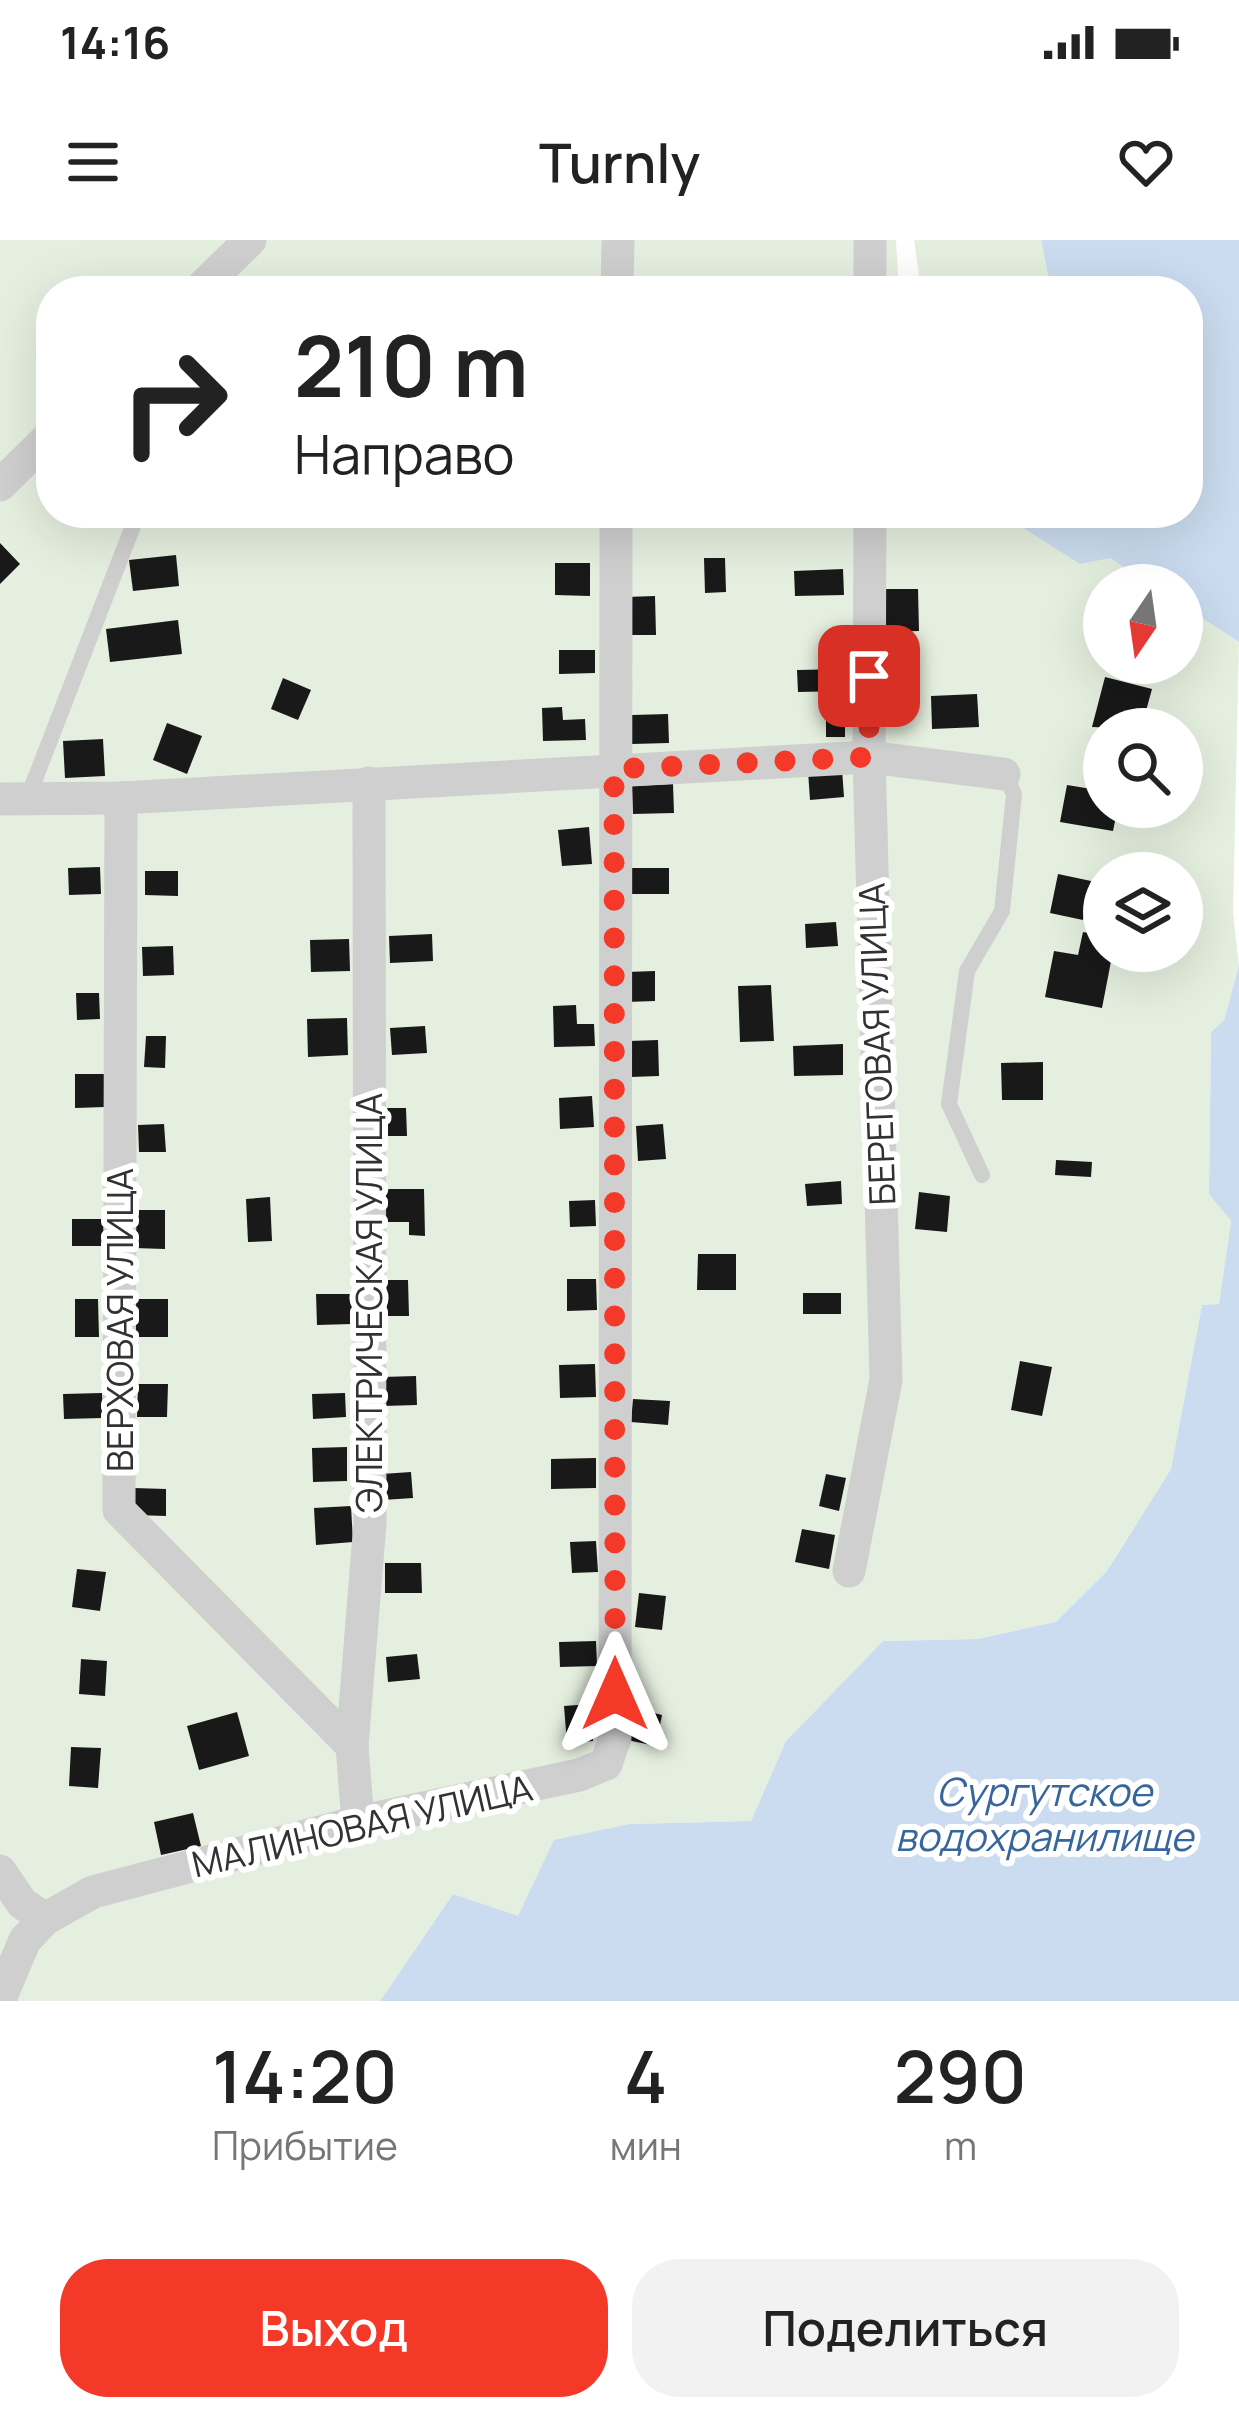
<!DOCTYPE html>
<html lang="ru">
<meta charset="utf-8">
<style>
body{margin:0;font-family:Manrope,sans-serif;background:#f2f2f2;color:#222;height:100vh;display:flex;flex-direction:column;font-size:45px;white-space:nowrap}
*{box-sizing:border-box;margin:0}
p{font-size:39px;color:#767676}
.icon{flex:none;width:66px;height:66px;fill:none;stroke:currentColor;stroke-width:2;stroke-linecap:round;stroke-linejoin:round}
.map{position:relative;height:1761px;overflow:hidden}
.panel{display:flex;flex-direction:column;background:#fff;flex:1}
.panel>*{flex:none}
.hud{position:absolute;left:36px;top:36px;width:1167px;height:252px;border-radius:48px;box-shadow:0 12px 48px #0002;background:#fff;color:#222;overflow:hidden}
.needle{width:78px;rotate:193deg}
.fabs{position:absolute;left:1083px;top:324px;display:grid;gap:24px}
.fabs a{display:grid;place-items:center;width:120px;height:120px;border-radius:50%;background:#fff;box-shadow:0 12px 48px #0002;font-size:60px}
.pin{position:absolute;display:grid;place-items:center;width:102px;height:102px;color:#fff;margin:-51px;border-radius:24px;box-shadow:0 6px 18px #0006}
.me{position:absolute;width:132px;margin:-66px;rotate:0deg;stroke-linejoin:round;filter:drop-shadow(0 0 9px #0008)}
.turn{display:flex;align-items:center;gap:42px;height:252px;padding:0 60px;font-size:54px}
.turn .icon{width:156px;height:156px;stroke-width:2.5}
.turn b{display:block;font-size:84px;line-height:102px}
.eta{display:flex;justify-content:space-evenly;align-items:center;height:204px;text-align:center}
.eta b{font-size:72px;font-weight:600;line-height:84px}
.cta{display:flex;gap:24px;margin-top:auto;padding:24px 60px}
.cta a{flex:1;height:138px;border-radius:48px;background:#f43929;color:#fff;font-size:48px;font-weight:600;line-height:138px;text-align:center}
.cta a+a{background:#f2f2f2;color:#222}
.status{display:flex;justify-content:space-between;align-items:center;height:84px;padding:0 60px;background:#fff;direction:ltr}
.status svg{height:33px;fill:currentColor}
header{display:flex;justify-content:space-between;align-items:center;height:156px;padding:0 60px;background:#fff;font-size:54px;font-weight:600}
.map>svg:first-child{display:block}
.green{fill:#e5efdf;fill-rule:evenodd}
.water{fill:#cbdcf0}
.building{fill:#191919}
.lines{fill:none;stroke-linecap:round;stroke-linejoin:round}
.lane{stroke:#cfcfcf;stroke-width:16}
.street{stroke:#cfcfcf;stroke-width:33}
.route{stroke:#f43929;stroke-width:21;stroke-dasharray:0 37.8}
.labels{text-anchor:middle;stroke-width:12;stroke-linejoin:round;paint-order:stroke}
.street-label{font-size:36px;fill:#323232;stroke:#fff}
.water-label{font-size:39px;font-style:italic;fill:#37669c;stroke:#fff}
</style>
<div class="status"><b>14:16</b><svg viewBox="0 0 49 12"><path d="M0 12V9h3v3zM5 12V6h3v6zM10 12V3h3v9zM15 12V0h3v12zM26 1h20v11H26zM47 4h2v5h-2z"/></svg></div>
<header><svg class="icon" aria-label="menu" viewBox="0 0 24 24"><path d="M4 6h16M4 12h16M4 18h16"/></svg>Turnly<svg class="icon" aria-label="heart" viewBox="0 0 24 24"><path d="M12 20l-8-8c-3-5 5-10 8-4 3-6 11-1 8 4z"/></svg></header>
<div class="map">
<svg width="1239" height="1761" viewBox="0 0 1239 1761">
<rect width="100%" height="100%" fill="#fff"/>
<g class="green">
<path d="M0,0H896L899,51H51V273H1000L1110,318L1151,345H1104V423H1182V365L1239,402L1233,673L1239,725L1224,780L1211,792L1209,953L1231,981L1219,1064L1202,1065L1171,1229L1107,1331L1057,1382L977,1399L883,1401L786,1501L751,1581L630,1584L518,1677L453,1654L380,1761H0ZM1104,489H1182V567H1104ZM1104,633H1182V711H1104Z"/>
<polygon points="914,0 1041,0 1051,51 921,51"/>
</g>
<g class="water">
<polygon points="1041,0 1239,0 1239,402 1182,365 1182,345 1151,345 1110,318 1080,324 1000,273 1188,273 1188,51 1051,51"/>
<polygon points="1239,725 1239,1761 380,1761 453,1654 518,1676 554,1600 630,1584 751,1581 786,1501 883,1401 977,1399 1056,1382 1107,1331 1171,1229 1202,1065 1219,1064 1231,981 1209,954 1211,792 1224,780"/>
</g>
<g class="building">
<polygon points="0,303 20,324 0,344"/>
<polygon points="176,315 179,346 133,351 129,320"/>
<polygon points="704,318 725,318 726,352 705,353"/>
<polygon points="555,323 590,323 590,356 555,355"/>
<polygon points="843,329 844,355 795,356 794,331"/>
<polygon points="882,349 918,349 919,391 883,392"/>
<polygon points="655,356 656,395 627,395 626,357"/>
<polygon points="178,380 182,414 110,422 106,389"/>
<polygon points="559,410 595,410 595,433 559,434"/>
<polygon points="846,429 846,451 798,452 797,430"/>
<polygon points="1105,437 1152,449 1141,489 1092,487"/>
<polygon points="283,438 311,450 298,480 271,469"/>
<polygon points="977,454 979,487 932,489 931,456"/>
<polygon points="562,467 563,480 585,479 586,500 543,501 542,468"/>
<rect x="826" y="472" width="19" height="25"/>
<polygon points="668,474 669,503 632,504 632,475"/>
<polygon points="167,483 202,496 187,534 153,520"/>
<polygon points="103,499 105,536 65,538 63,501"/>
<polygon points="842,529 844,557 810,560 808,531"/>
<polygon points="673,544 674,573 633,574 632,546"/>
<polygon points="1067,545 1104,551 1104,567 1118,567 1113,591 1060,582"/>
<polygon points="589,587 592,624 562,626 558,590"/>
<polygon points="100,627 101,654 69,655 68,628"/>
<rect x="630" y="628" width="39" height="26"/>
<polygon points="145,631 178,631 178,656 145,655"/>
<polygon points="1058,634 1091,641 1083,680 1050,673"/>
<polygon points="836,682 838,706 806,708 805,684"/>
<polygon points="1083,692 1104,696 1104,711 1113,711 1102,768 1045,757 1054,711 1078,715"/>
<polygon points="432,694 433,721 390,723 389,696"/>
<polygon points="349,699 350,731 311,732 310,700"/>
<polygon points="173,706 174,735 143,736 142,707"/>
<polygon points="655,731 655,761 626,762 626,732"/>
<polygon points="771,745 774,801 740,802 738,746"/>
<polygon points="76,753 99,753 100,779 77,780"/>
<polygon points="576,765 577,784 594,784 595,806 554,807 553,766"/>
<polygon points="347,778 348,815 308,817 307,779"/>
<polygon points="425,786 427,813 392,815 390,788"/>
<polygon points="146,796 166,796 165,828 144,827"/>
<polygon points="658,800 659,836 630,837 629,801"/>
<polygon points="843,804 843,835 794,836 793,806"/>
<polygon points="1043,822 1043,860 1002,860 1001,823"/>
<polygon points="75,834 104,834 105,867 75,868"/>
<polygon points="592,856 594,887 560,889 559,858"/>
<polygon points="383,868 406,868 407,896 384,896"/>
<polygon points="164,884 166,912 139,912 138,885"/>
<polygon points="663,884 666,919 638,921 636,886"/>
<polygon points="1056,920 1092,922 1091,937 1055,935"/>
<polygon points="841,941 842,964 807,966 805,944"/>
<polygon points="384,949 424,949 425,996 409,995 409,982 384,982"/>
<polygon points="919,952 950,956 947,992 915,989"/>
<polygon points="270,957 272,1001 248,1002 246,959"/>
<polygon points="595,960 596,986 570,987 569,961"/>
<polygon points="134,970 165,970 165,1009 134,1008"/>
<rect x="72" y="979" width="33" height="27"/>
<polygon points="698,1014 736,1014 736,1050 697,1050"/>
<polygon points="567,1039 596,1039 597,1070 567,1071"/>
<polygon points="386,1040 408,1040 409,1076 387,1076"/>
<rect x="803" y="1053" width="38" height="21"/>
<polygon points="316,1054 352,1054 352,1084 317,1085"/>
<polygon points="75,1059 98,1059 99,1097 75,1097"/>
<rect x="134" y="1059" width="34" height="38"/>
<polygon points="1020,1121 1052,1127 1042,1176 1011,1170"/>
<polygon points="595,1124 596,1157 560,1158 559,1125"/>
<polygon points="416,1136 417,1165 383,1166 382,1137"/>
<polygon points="138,1144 168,1144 167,1177 137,1177"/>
<polygon points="102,1153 103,1178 64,1179 63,1154"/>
<polygon points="345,1153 346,1177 313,1179 312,1154"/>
<polygon points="633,1159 670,1161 668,1185 631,1182"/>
<polygon points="347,1207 347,1241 313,1242 312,1208"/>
<polygon points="596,1218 596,1248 551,1249 551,1219"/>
<polygon points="411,1232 413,1258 383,1260 382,1234"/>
<polygon points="826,1234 846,1238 839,1271 819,1266"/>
<polygon points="134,1248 166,1249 166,1276 134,1275"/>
<polygon points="351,1266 353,1302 316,1305 314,1268"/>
<polygon points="802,1289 835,1295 829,1329 795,1322"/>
<polygon points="596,1301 598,1332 572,1333 570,1302"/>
<polygon points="385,1323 421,1323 422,1353 385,1353"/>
<polygon points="77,1329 106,1332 100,1371 72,1367"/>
<polygon points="639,1353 666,1356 662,1390 635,1387"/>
<polygon points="596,1401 597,1426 560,1427 559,1402"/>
<polygon points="417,1414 420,1439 388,1442 386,1417"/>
<polygon points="81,1419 107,1421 105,1456 79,1454"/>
<polygon points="591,1464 593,1501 567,1503 564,1466"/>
<polygon points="634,1468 662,1475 656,1506 627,1500"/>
<polygon points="237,1472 249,1516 199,1530 187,1486"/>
<polygon points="71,1507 101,1508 98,1548 69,1546"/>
<polygon points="193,1573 201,1606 161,1615 154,1582"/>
</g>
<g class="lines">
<g class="lane">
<polyline points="28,557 138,273"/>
<polyline points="982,935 949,864 967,731 1002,671 1014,554 1004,534"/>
</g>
<g class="street">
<polyline points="198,51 250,0"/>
<polyline points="617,51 618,0"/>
<polyline points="870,51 870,0"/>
<polyline points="0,245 51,195"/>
<polyline points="121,558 119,1270 352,1506"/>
<polyline points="0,559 121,558 869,517 1004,534"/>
<polyline points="849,1331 886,1140 869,517 870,273"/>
<polyline points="358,1582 352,1506 370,1283 369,543"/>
<polyline points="0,1631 22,1663 45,1679"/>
<polyline points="0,1759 25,1700 45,1679 93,1652 358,1582 579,1535 606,1524 615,1498 616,273"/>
</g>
</g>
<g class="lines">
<polyline class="route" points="615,1454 614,529 869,517 869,436"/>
</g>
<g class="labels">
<g class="street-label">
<text transform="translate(877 804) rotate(-92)" y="13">БЕРЕГОВАЯ УЛИЦА</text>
<text transform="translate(369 1063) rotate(-90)" y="13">ЭЛЕКТРИЧЕСКАЯ УЛИЦА</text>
<text transform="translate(120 1080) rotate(-90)" y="13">ВЕРХОВАЯ УЛИЦА</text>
<text transform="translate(362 1586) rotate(-13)" y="13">МАЛИНОВАЯ УЛИЦА</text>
</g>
<g class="water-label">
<text x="1044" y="1566">Сургутское<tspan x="1044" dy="45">водохранилище</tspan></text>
</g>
</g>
</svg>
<div class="fabs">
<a><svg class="needle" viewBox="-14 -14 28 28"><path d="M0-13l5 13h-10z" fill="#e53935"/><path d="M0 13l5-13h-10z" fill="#767676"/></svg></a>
<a><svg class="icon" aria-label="search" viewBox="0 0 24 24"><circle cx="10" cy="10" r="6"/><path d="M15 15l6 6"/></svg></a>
<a><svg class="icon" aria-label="layers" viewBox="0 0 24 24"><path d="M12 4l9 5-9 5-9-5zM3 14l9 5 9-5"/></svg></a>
</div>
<div class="pin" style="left:869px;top:436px;background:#d93025"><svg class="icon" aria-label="arrive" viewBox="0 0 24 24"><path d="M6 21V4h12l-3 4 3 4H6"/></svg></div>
<svg class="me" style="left:615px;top:1454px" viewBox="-20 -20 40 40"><path d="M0-17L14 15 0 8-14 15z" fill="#f43929" stroke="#fff" stroke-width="4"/></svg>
<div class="hud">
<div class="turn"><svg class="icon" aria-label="right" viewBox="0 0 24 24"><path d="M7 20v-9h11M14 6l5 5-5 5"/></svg><div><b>210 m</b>Направо</div></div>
</div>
</div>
<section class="panel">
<div class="eta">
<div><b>14:20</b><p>Прибытие</p></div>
<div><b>4</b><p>мин</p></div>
<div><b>290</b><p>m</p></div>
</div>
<div class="cta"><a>Выход</a><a>Поделиться</a></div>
</section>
